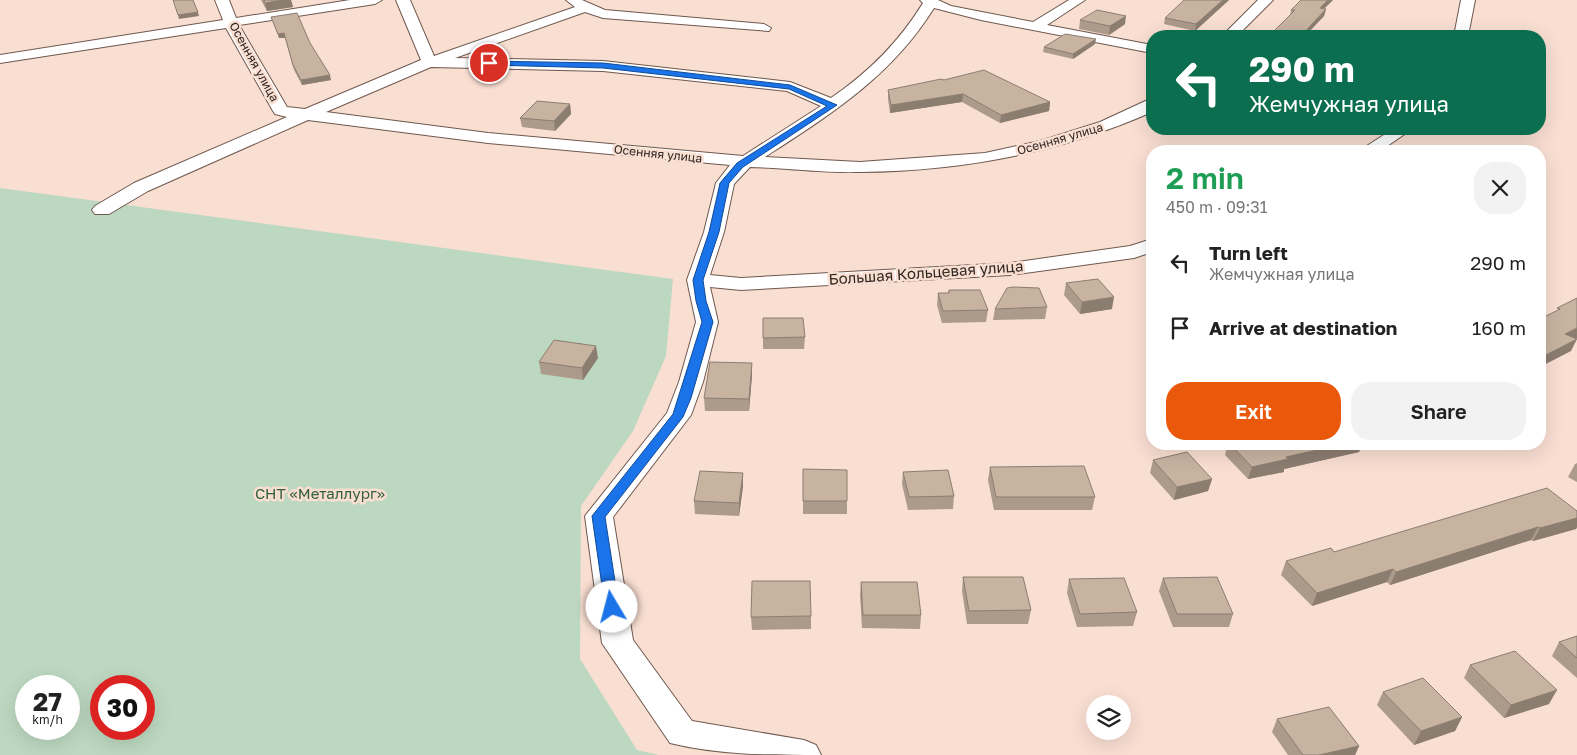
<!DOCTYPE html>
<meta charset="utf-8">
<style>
body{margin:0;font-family:"Golos Text",sans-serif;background:#f2f2f2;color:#222;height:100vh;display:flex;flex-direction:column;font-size:19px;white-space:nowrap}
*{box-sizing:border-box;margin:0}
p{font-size:16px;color:#767676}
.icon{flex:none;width:28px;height:28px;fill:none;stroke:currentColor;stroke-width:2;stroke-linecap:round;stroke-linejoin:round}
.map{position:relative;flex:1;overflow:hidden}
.details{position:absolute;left:1146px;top:145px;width:400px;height:305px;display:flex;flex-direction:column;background:#fff;border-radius:20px;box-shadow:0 5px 20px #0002}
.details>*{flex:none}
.banner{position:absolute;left:1146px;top:30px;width:400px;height:105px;border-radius:20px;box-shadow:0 5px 20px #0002;background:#0b6e4f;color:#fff;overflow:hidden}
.fabs{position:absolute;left:1086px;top:695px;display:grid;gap:10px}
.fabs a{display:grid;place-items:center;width:45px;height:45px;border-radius:50%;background:#fff;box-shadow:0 5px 20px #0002;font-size:25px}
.speed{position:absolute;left:15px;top:675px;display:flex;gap:10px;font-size:25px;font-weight:700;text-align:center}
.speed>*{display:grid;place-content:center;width:65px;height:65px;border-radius:50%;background:#fff;box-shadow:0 5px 20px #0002;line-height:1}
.speed small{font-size:12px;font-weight:400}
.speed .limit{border:8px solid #d22;background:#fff;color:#111}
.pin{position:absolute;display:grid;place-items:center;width:42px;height:42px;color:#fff;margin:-21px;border:2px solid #fff;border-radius:50%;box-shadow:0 1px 5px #0007}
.me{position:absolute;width:55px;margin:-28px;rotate:352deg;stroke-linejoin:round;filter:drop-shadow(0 0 4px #0008)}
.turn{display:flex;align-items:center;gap:18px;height:105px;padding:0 20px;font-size:22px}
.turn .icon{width:65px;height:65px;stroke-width:2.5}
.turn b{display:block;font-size:35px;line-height:42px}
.round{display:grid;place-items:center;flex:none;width:52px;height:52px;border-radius:20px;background:#f2f2f2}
.summary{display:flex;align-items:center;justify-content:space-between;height:85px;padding:0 20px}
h1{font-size:30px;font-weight:600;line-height:38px;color:#1e9e55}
.cta{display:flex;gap:10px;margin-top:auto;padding:10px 20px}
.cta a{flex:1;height:58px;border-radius:20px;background:#ea580c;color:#fff;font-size:20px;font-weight:600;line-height:58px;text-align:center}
.cta a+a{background:#f2f2f2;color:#222}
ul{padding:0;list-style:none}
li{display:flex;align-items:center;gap:15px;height:65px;padding:0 20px}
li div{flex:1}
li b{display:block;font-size:19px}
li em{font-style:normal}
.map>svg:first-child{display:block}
.green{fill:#bdd8c0;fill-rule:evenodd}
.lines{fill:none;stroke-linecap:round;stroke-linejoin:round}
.street-casing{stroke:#6f584e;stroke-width:2}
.street{fill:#fff;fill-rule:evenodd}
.wall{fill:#ac9a8a}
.shaded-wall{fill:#8c7d71}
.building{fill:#c8b3a1;stroke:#8c7d71}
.route{fill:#1a73e8;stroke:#114b97}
.labels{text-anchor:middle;stroke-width:5;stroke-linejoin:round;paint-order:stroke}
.far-street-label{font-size:12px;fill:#2f2521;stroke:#f9ded2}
.street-label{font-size:15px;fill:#2f2521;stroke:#f9ded2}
.park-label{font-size:15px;fill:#32603a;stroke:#f9ded2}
</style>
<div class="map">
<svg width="1577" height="755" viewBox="0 0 1577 755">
<rect width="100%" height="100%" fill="#f9ded2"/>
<path class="green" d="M0,188L673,279L666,356L633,431L581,506L580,659L637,750L659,755H0ZM26,686H69V729H26ZM101,686H144V729H101Z"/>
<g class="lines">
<g class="street-casing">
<g id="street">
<path d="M215,0H229L236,18L350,0H382L375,4L239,25L287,107L305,109L421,60L396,0H410L434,56L575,7L566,0H582L605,10L764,24L771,28L769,31L603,18L585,12L455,58L603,61L790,82L831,98C869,72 899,42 923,3L920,0H938L951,6L1033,22L1069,0H1085L1047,25L1152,45V53L981,20L934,8C891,77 831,114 765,157L860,162L985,153L1040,141L1100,122L1152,98V112C1059,153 962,171 860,172C824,173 786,168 750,167L734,184L724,232L710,275L741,278L1010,263L1130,246L1152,239V252L1134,258L1010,275L741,290L710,287L718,322L703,382L691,415L613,517L633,640L692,721L804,740L816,745L821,755C771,755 718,755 670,743L602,643L585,516L667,413L679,382L696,322L687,280L704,232L716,183L730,165L488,143L308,120L148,191L109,214H95L92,210L95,206L134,183L287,117L275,114L273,111L226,28L0,63V55L223,20ZM431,67L603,71L787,91L821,106L743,156L488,133L326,112Z"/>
<polygon points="1258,0 1273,0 1237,36 1222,36"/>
<polygon points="1461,0 1475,0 1468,36 1454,36"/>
<polygon points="1393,129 1412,129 1380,151 1359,151"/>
</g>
</g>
<use href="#street" class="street"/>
</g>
<g class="wall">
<polygon points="261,0 291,0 293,7 267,11"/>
<polygon points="1229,0 1195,31 1164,24 1165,18"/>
<polygon points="1301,0 1333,0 1324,9 1326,9 1324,16 1305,36 1269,36 1290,16 1291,10"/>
<polygon points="271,17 310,43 331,80 302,85 294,70 285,38 279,38"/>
<polygon points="1080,20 1125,24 1109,35 1079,29"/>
<polygon points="1095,44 1073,59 1043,52 1044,47"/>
<polygon points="944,80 1050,102 1049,111 1000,123 962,102 890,113 888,99 888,90"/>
<polygon points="570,104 571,114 555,131 522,127 520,118"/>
<polygon points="1066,283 1112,309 1080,314 1064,295"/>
<polygon points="949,290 988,310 986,322 942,323 937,305 938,293 948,293"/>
<polygon points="1047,307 1045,319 993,320 995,309"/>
<polygon points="763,318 805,337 804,349 763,349"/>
<polygon points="598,358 583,380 541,374 539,362"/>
<polygon points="752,363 752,375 749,411 705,411 704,398"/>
<polygon points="1228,444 1362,444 1359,452 1284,469 1284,472 1248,479 1225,455"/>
<polygon points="1153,460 1212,479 1208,491 1174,500 1150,473"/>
<polygon points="1577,463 1577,482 1568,477 1575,464"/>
<polygon points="990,467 1095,497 1092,510 994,510 988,480"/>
<polygon points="803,469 847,501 847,514 803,514"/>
<polygon points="903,472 954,496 953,509 908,510 902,484"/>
<polygon points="743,486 739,516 695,514 694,501"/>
<polygon points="1577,511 1577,527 1576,529 1533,541 1531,540 1390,585 1387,582 1312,606 1281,575 1286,561 1334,552"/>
<polygon points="963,577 1031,610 1028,624 967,624 962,591"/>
<polygon points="1163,578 1233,614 1229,627 1173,627 1159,591"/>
<polygon points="1069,579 1137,612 1133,626 1077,627 1067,593"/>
<polygon points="861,582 921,615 920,629 862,628 860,595"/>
<polygon points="811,616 811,629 752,630 751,617"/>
<polygon points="1577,636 1577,678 1552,656 1559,642"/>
<polygon points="1470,665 1549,704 1504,718 1464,678"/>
<polygon points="1383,692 1462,717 1455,731 1414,745 1377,705"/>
<polygon points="1277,719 1359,746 1355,755 1288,755 1272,732"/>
</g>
<g class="shaded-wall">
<polygon points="283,0 291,0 293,7 267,11 265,3"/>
<polygon points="1223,0 1229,0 1195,31 1196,24"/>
<polygon points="1328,0 1333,0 1318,14 1320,8"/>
<polygon points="1326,9 1324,16 1305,36 1301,36"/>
<polygon points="198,12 199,16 179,19 178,15"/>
<polygon points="1126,16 1125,24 1109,35 1110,26"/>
<polygon points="284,33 285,38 279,38 278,34"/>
<polygon points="1096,39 1095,44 1073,59 1073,54"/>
<polygon points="330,75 331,80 302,85 301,80"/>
<polygon points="963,94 962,102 890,113 891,105"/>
<polygon points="1050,102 1049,111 1000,123 1001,115"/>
<polygon points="570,104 571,114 555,131 554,121"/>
<polygon points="1114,297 1112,309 1080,314 1082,302"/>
<polygon points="1577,328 1577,338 1560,345 1565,334"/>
<polygon points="1577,339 1571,351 1540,367 1540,358"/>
<polygon points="596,346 598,358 583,380 582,368"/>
<polygon points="752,363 752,375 749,411 749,399"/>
<polygon points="1344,444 1362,444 1359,452 1284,469 1284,472 1248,479 1252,467 1286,457"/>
<polygon points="743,473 743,486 739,516 739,503"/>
<polygon points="1212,479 1208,491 1174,500 1177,487"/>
<polygon points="1577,518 1577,527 1576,529 1533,541 1540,528"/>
<polygon points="1538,527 1531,540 1390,585 1396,572"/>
<polygon points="1393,569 1387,582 1312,606 1317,593"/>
<polygon points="1557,690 1549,704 1504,718 1511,705"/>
<polygon points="1462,717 1455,731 1414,745 1421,731"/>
<polygon points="1359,746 1355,755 1319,755"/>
</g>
<g class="building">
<polygon points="173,0 193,0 198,12 178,15"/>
<polygon points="264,0 283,0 265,3"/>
<polygon points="1184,0 1223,0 1196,24 1165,18"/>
<polygon points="1301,0 1328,0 1320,8 1326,9 1301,36 1269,36 1295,10 1291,10"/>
<polygon points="1097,10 1126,16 1110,26 1080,20"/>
<polygon points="297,13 310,43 330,75 301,80 293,65 284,33 278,34 271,17"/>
<polygon points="1065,34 1096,39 1073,54 1044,47"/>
<polygon points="984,70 1050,102 1001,115 963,94 891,105 888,90 941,79 944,80"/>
<polygon points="537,101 570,104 554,121 520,118"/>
<polygon points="1098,279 1114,297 1082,302 1066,283"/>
<polygon points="1013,287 1039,288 1047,307 995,309 1007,288"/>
<polygon points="949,290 980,290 988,310 943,311 938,293 949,293"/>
<polygon points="1577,298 1577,328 1565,334 1577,339 1540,358 1540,319 1560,309 1557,308"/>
<polygon points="763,318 803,318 805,337 763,338"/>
<polygon points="554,340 596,346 582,368 539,362"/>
<polygon points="710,362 752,363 749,399 704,398"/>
<polygon points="1230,444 1344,444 1286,457 1288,459 1252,467"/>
<polygon points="1187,452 1212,479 1177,487 1153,460"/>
<polygon points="1084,466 1095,497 996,497 990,467"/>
<polygon points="803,469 847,470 847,501 803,501"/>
<polygon points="948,470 954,496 909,497 903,472"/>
<polygon points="700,471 743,473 739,503 694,501"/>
<polygon points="1547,488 1577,511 1577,518 1540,528 1538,527 1396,572 1393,569 1317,593 1286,561 1331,548 1334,552"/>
<polygon points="963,577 1023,577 1031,610 969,611"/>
<polygon points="1217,577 1233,614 1177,614 1163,578"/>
<polygon points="1124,578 1137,612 1080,614 1069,579"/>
<polygon points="752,581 810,581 811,616 751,617"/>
<polygon points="861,582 917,582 921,615 863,615"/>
<polygon points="1577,636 1577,658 1559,642"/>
<polygon points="1515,651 1557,690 1511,705 1470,665"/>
<polygon points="1423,678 1462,717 1421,731 1383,692"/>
<polygon points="1329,707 1359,746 1319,755 1303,755 1277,719"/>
</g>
<polygon class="route" points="486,61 603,63 790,85 837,105 743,167 729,183 719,232 703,280 706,301 713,322 691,398 683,417 605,517 619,607 617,610 607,610 605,607 592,516 673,414 702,322 696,301 693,280 709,232 720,183 737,163 827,106 789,89 603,68 489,65"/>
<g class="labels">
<g class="far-street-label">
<text transform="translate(254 62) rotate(61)" y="4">Осенняя улица</text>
<text transform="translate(1060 139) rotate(-16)" y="4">Осенняя улица</text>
<text transform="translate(658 154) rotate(6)" y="4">Осенняя улица</text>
</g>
<g class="street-label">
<text transform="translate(926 273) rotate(-4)" y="5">Большая Кольцевая улица</text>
</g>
<g class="park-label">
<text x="320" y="499">СНТ «Металлург»</text>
</g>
</g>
</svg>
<div class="fabs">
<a><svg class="icon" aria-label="layers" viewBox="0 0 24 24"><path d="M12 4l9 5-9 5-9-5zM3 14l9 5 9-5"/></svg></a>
</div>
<div class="speed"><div>27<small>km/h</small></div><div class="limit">30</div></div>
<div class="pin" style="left:489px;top:63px;background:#d93025"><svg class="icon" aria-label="arrive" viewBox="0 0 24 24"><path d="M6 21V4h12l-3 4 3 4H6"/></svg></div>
<svg class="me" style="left:612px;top:607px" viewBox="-20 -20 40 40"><circle r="19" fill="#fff"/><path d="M0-13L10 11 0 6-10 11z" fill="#1a73e8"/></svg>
<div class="banner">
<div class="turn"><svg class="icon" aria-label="left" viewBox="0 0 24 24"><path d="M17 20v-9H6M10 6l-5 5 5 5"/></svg><div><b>290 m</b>Жемчужная улица</div></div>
</div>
<section class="details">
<div class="summary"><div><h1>2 min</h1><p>450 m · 09:31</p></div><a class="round"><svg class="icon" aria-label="close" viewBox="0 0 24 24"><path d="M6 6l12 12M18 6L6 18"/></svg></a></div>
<ul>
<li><svg class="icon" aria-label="left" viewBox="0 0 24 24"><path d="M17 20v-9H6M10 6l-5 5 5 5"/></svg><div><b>Turn left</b><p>Жемчужная улица</p></div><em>290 m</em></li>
<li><svg class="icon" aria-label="arrive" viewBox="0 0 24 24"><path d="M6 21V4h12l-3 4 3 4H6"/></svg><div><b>Arrive at destination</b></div><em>160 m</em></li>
</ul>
<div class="cta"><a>Exit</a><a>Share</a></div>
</section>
</div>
